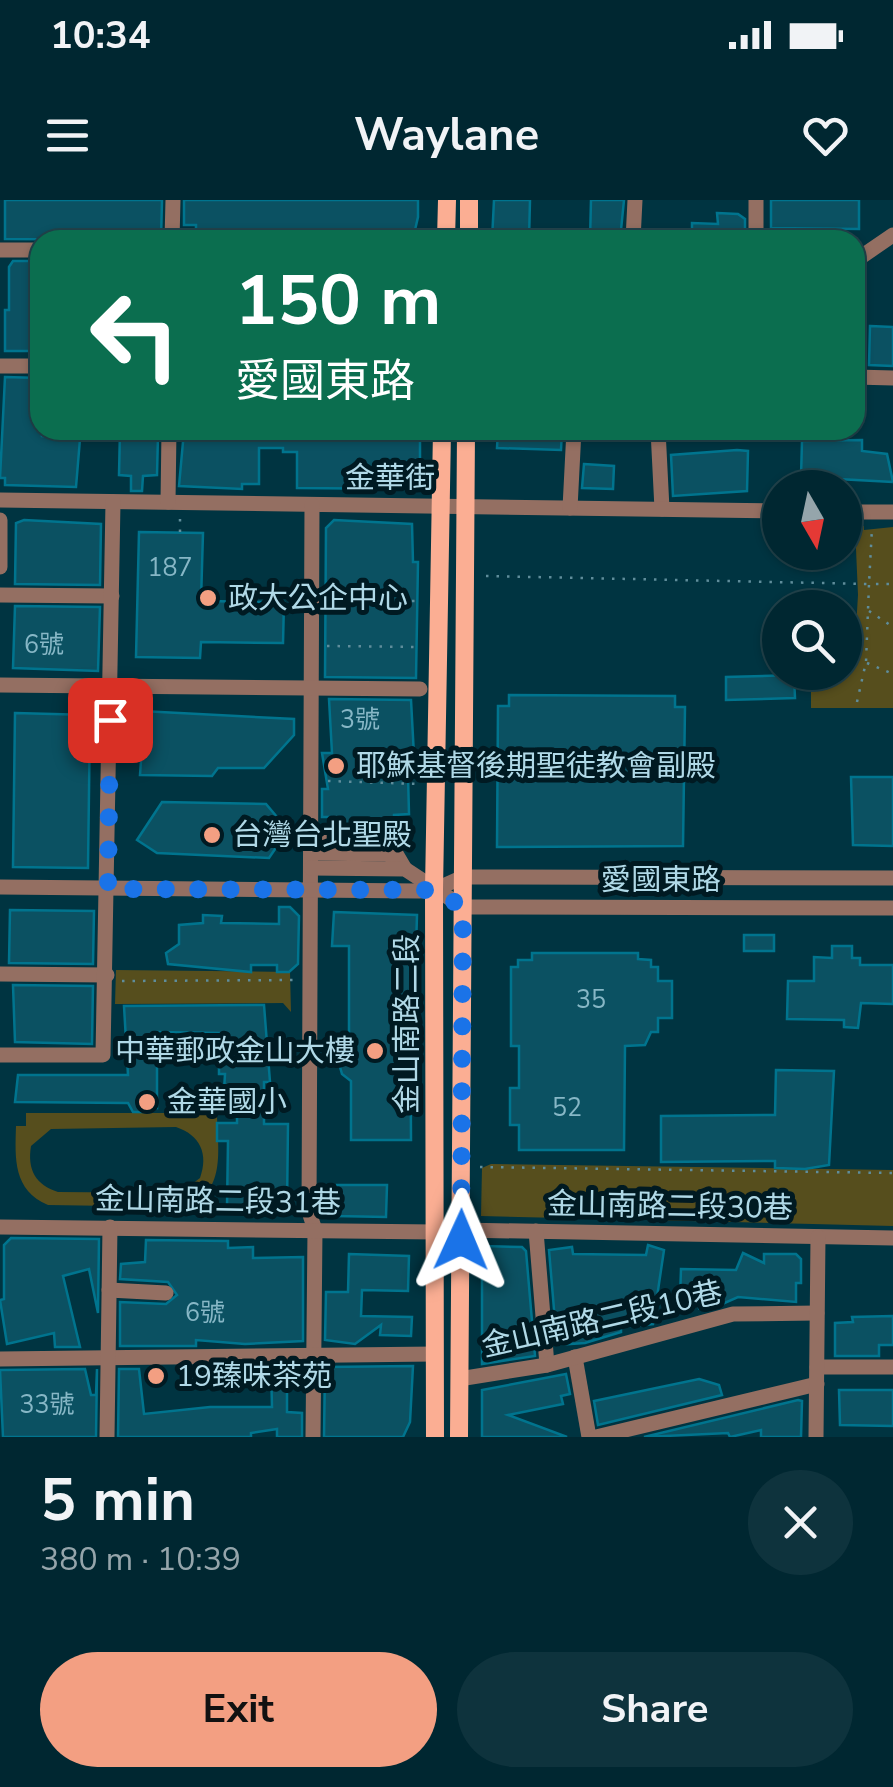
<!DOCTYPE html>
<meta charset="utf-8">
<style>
body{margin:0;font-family:"Nunito Sans","Noto Sans TC",sans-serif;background:#0e333d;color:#f1f3f6;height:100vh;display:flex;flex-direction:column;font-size:38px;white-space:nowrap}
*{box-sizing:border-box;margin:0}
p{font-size:32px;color:#95a5ab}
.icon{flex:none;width:55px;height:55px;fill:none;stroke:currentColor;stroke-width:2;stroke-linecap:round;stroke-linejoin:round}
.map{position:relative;height:1237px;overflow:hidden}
.side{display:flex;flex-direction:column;background:#002731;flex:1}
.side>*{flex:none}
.banner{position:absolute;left:30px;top:30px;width:835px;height:210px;border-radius:30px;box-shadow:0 2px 8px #0004,0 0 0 2px #22444d;background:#0b6e4f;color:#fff;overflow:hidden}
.needle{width:65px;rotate:171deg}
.fabs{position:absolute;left:762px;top:270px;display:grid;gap:20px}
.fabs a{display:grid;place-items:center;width:100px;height:100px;border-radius:50%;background:#002731;box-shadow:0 2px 8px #0004,0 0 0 2px #22444d;font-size:50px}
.pin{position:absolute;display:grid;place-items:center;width:85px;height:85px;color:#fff;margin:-42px;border-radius:20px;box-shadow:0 5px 15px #0006}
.me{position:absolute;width:110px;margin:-55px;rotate:1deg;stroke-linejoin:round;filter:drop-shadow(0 0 8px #0008)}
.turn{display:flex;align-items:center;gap:35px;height:210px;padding:0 40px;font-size:45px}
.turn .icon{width:130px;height:130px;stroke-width:2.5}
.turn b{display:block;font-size:70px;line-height:85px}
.round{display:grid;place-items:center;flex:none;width:105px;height:105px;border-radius:52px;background:#0e333d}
.summary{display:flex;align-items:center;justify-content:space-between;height:170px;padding:0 40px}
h1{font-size:60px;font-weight:700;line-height:75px}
.cta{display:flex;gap:20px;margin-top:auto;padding:20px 40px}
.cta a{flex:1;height:115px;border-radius:60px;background:#f39f82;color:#111;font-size:40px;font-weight:700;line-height:115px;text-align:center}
.cta a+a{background:#0e333d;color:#f1f3f6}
.status{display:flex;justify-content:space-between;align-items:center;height:70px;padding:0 50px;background:#002731;direction:ltr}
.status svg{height:28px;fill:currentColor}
header{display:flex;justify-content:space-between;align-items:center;height:130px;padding:0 40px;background:#002731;font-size:45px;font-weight:700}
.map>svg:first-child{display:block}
.green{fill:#564e1d;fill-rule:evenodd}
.building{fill:#0b5162;stroke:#00748e;stroke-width:2.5}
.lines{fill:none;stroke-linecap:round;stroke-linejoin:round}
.path{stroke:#5f8d9b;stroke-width:2.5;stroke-dasharray:2.5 8;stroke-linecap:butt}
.minor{stroke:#946f62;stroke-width:15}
.major{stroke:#fbae93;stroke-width:18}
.route{stroke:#1a73e8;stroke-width:18;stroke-dasharray:0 32.4}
.poi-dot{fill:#f39f82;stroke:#001a22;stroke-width:4}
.labels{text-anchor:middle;stroke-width:10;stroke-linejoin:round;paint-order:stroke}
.number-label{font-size:25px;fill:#87b7c6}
.street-label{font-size:30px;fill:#b0d9e7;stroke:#001a22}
.poi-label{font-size:30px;fill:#b0d9e7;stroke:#001a22;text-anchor:start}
</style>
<div class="status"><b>10:34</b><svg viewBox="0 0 49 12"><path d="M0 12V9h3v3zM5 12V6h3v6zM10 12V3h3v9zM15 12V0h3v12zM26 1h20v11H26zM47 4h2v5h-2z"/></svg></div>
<header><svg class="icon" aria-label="menu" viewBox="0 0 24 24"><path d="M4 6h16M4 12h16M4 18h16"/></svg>Waylane<svg class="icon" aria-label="heart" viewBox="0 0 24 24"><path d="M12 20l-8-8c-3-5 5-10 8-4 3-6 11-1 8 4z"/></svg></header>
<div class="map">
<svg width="893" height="1237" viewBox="0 0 893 1237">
<rect width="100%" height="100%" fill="#003441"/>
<g class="green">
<polygon points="855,326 864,326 864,330 893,327 893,508 811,508 811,473 845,472 845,462 854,461 858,395"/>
<polygon points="116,770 290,772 291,812 283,803 115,804"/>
<path d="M26,913H217C217,947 229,997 180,1007L48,1005C13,990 15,959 16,926H26ZM176,927C200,935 209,954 200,978L180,993L58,992C36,985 27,970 31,946L51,929Z"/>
<polygon points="491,964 893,970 893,1026 481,1016 482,968"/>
</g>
<g class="building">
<polygon points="5,0 162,0 161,40 5,39"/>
<polygon points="184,0 418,0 418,17 415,30 381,36 381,40 196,40 196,25 184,25"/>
<polygon points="494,0 530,0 529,40 492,40"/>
<polygon points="591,0 624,0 620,40 590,40"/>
<polygon points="771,0 859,0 859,29 771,28"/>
<polygon points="717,13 738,14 745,19 745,40 692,40 692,23 718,24"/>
<polygon points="13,61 40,61 40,151 5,151 5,110 9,110 9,67"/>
<polygon points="870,126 893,127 893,166 869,165"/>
<polygon points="5,177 40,178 42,236 80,239 76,287 5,285 5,278 0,278"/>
<polygon points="120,230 132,230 132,235 158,235 157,275 143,276 142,291 131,291 131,276 119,275"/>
<polygon points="386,230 384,238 420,240 420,280 410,289 297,288 297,252 283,252 283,248 259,248 259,284 242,284 242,289 179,286 184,231 319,231 319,239 343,239 343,232"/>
<polygon points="498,230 562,230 561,250 497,248"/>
<polygon points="862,240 862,251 887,254 893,282 801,277 802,241"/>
<polygon points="737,250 748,251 747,291 673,296 671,255"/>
<polygon points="584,264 614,266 613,289 582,288"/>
<polygon points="24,320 101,324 100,385 15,384 16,323"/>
<polygon points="334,320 412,324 413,362 418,362 416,478 325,477 326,328"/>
<polygon points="139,332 203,333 201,401 284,402 283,443 201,442 200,458 136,457"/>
<polygon points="15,406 100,407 98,471 13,468"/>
<polygon points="794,475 795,498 726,500 726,477"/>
<polygon points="509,495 675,496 675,507 685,507 683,646 497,647 498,506 509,506"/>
<polygon points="329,499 411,500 415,574 408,574 409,614 394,615 394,622 363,622 363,628 332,628 332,617 322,617 322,589 328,589 322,553 332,553"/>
<polygon points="141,511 294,519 294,535 264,568 218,568 212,576 140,575 141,561 131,559 131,524 142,525"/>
<polygon points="15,513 90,515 88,668 13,667"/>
<polygon points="851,577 893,577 893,646 853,645"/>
<polygon points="162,602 266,604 288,630 269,658 157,653 137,640"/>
<polygon points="279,707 290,707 299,716 298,764 289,772 277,772 277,765 251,765 251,772 168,764 166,753 179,744 179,725 203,723 203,715 222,716 221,723 279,724"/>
<polygon points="10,710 94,711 93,764 9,763"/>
<polygon points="334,712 417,715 416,749 410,749 411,940 351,940 351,881 342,874 337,856 349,839 349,746 332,746"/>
<rect x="744" y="735" width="30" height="16"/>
<polygon points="832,746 852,746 852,758 860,758 860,765 893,765 893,804 861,803 858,828 844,827 844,820 787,819 788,781 814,781 814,757 832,758"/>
<polygon points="532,753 638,753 638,759 651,760 651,767 658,767 658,781 672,781 672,818 658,818 658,832 651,832 645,845 625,846 624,950 519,950 519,925 510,925 510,888 519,888 519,846 511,846 511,767 518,767 518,760 532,760"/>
<polygon points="13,785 93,786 92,844 15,842"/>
<polygon points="264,805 270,882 264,882 264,924 288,924 287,1007 227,1007 228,941 217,941 217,923 237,923 237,891 224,891 225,874 219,874 219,833 157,832 157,908 150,907 150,912 133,912 128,903 15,902 18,875 128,875 124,806"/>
<polygon points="776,870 834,871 829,965 805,969 775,968 775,961 661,962 661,916 775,915"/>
<polygon points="337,985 387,985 386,1017 336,1016"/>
<polygon points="11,1038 99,1039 98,1113 89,1069 63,1076 80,1147 55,1147 54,1133 7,1144 0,1100 4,1099 4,1045"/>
<polygon points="146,1040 228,1041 228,1048 253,1047 253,1058 303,1057 303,1141 245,1144 196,1140 196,1146 120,1146 120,1102 166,1104 177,1095 168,1082 120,1079 121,1064 145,1062"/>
<polygon points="648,1045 664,1050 653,1124 621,1127 621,1132 585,1143 557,1145 549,1050 572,1047 573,1054 646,1055"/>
<polygon points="482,1046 522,1047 526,1051 535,1156 482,1164"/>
<polygon points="743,1053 764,1063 764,1054 796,1054 801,1059 801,1083 796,1083 796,1102 738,1097 718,1106 707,1102 699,1108 696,1100 680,1098 681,1069 736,1070"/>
<polygon points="349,1054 409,1056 408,1091 362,1090 361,1116 412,1117 411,1136 380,1135 381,1125 355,1144 325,1140 326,1092 348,1092"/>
<polygon points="893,1116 893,1145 879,1145 879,1156 835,1156 835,1123 853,1122 852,1117"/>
<polygon points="413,1166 410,1222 403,1237 324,1237 325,1167"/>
<polygon points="271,1167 287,1167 287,1212 302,1213 302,1237 277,1237 277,1229 251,1233 251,1237 118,1237 119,1169 139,1169 144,1214 210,1207 272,1207"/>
<polygon points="85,1169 91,1195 96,1195 97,1169 96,1237 3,1237 0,1170"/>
<polygon points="566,1174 570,1194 561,1196 563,1204 508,1215 567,1237 482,1237 482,1190"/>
<polygon points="699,1179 719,1185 722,1195 598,1225 594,1201"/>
<polygon points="839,1190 893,1190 893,1226 840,1225"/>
<polygon points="798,1200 802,1201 801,1237 761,1237 761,1230 730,1237 728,1233 644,1237"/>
</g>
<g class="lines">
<g class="path">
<polyline points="180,332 180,319"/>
<polyline points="486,376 869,384 872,328"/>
<polyline points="328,401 421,401"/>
<polyline points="869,411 893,427"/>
<polyline points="327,446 419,447"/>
<polyline points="867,463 893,474"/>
<polyline points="857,502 866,462 869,384 893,384"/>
<polyline points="328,581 419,584"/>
<polyline points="122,781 294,780"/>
<polyline points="480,967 893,973"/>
</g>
<g class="minor">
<polyline points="172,40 173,0"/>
<polyline points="633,40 635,0"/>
<polyline points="756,40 756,0"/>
<polyline points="0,50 40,50"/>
<polyline points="855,61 893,35"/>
<polyline points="0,166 40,166"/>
<polyline points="855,177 893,178"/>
<polyline points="658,230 662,309"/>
<polyline points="0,300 780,311"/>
<polyline points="168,302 169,230"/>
<polyline points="312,305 309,1012 315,1030 313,1237"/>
<polyline points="570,308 574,230"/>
<polyline points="845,312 893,312"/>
<polyline points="0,320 0,367"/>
<polyline points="0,395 112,396"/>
<polyline points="0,485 420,489"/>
<polyline points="311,639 388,640 405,669"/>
<polyline points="311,653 388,654 398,663"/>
<polyline points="311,668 405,669 463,707 893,708"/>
<polyline points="0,687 419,691 434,690 463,677 893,678"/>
<polyline points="0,774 107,775"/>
<polyline points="0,855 103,855 113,302"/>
<polyline points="0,1027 435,1032"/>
<polyline points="461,1030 893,1038"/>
<polyline points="536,1031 547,1165"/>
<polyline points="109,1090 166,1093"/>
<polyline points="575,1157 589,1237"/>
<polyline points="0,1159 435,1154"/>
<polyline points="817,1167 893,1167"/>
<polyline points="459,1179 547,1165 733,1114 817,1113"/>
<polyline points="107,1237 110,1027"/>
<polyline points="596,1237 817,1184"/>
<polyline points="816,1237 818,1037"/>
</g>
<g class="major">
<polyline points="446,40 447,0"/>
<polyline points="469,40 469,0"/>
<polyline points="435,1237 434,690 442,230"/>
<polyline points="459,1237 466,230"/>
</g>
</g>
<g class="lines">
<polyline class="route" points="110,520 108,689 434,690 463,707 461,1040"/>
</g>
<g class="poi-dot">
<circle cx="208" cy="398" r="10"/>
<circle cx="336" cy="566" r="10"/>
<circle cx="212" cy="635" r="10"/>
<circle cx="375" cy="851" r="10"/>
<circle cx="147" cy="902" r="10"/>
<circle cx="156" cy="1176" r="10"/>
</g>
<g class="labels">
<g class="number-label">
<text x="170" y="376">187</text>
<text x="44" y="453">6號</text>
<text x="360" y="528">3號</text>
<text x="591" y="808">35</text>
<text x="567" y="916">52</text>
<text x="205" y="1121">6號</text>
<text x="47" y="1213">33號</text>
</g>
<g class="street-label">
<text x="390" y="288">金華街</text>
<text x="661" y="690">愛國東路</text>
<text transform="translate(407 824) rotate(-90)" y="10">金山南路二段</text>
<text transform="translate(218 1001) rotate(1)" y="10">金山南路二段31巷</text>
<text transform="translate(670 1006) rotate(1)" y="10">金山南路二段30巷</text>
<text transform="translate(602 1119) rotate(-13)" y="10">金山南路二段10巷</text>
</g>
<g class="poi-label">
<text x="228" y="408">政大公企中心</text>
<text x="356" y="576">耶穌基督後期聖徒教會副殿</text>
<text x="232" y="645">台灣台北聖殿</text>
<text x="355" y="861" text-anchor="end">中華郵政金山大樓</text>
<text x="167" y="912">金華國小</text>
<text x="176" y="1186">19臻味茶苑</text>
</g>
</g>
</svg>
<div class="fabs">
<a><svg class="needle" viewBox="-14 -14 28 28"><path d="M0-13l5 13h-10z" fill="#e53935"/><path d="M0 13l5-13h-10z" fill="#95a5ab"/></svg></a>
<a><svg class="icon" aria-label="search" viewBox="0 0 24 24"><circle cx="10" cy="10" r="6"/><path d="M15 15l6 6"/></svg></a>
</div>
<div class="pin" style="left:110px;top:520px;background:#d93025"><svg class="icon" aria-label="arrive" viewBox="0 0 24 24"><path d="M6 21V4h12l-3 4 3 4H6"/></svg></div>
<svg class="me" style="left:461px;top:1040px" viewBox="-20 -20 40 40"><path d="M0-17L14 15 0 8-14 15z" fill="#1a73e8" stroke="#fff" stroke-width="4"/></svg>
<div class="banner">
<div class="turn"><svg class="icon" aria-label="left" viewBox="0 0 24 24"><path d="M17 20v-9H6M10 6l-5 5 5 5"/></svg><div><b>150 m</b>愛國東路</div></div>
</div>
</div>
<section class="side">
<div class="summary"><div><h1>5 min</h1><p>380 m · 10:39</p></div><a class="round"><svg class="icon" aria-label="close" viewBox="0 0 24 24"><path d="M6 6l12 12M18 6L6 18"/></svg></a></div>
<div class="cta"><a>Exit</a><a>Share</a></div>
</section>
